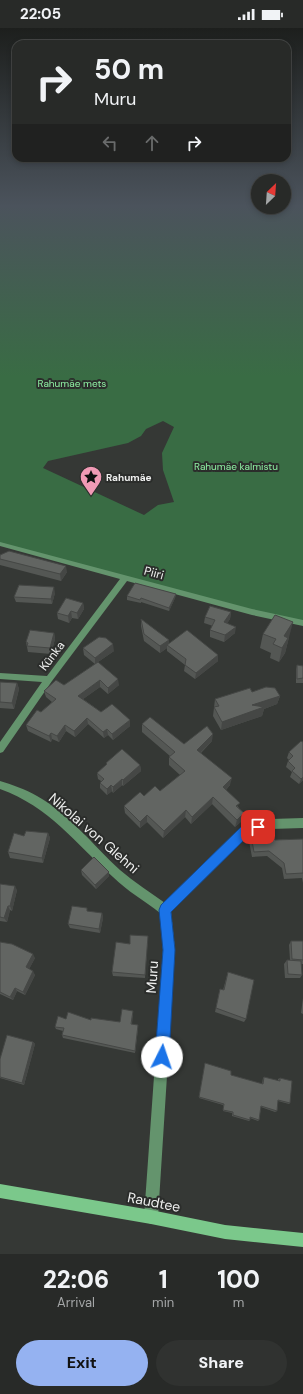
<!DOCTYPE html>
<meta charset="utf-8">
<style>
body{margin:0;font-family:"DM Sans",sans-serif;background:#303230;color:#f1f3f6;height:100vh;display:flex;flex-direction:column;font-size:15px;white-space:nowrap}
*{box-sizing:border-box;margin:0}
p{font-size:13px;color:#a5a7a8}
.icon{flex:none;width:22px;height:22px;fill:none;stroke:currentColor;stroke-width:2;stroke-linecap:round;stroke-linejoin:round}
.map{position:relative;height:1226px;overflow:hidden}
.drawer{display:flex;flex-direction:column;background:#282a28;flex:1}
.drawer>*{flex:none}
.banner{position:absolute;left:12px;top:12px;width:279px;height:122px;border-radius:12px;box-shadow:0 2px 6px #0003,0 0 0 1px #444645;background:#282a28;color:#f1f3f6;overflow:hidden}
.needle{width:26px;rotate:25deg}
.buttons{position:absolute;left:251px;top:146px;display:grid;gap:8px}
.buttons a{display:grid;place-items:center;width:40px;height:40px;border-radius:50%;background:#282a28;box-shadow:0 2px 6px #0003,0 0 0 1px #444645;font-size:20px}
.pin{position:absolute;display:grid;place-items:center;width:34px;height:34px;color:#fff;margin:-17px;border-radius:8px;box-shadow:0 2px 6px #0006}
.me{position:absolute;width:44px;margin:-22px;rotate:4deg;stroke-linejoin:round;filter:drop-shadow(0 0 3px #0008)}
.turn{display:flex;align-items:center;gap:14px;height:84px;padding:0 16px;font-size:18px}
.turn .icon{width:52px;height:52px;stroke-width:2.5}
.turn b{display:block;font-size:28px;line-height:34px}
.lanes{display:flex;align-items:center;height:38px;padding:0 16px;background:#0003;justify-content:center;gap:20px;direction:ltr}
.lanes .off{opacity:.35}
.eta{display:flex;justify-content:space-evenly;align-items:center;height:68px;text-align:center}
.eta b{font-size:24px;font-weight:800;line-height:28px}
.primary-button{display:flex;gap:8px;margin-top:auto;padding:8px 16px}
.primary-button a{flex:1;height:46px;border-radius:24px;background:#95b2f1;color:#111;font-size:16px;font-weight:800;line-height:46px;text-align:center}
.primary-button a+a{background:#303230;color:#f1f3f6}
.status{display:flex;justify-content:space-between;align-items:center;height:28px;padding:0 20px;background:#282a28;direction:ltr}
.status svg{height:11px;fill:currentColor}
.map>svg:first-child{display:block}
.green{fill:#396c44;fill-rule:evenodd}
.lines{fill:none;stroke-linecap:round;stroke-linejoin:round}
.street{fill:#64946d;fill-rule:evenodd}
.secondary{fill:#7bc88b;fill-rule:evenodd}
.wall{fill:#545754}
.shaded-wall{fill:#454745}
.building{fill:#626562;stroke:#454745}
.route{fill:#1a73e8;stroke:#114b97}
.labels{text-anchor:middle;stroke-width:4;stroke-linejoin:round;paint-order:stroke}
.far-park-label{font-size:10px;fill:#8ef0a3;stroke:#2b2d2b}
.far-poi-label{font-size:10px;font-weight:bold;fill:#eeefee;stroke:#2b2d2b;text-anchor:start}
.street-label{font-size:12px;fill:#eeefee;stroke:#2b2d2b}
.near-street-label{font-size:14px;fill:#eeefee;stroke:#2b2d2b}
</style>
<div class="status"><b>22:05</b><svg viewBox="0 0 49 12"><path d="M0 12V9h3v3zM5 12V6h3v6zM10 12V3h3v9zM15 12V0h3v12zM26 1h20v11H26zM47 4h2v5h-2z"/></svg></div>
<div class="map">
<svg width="303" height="1226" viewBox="0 0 303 1226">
<rect width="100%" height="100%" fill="#353835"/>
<path class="green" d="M0,178L284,179V178H303V595L0,516ZM163,393L174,399L162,425L163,442L174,474L158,477L144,487L43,440L48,433L128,415L141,408L146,401Z"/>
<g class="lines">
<g class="street">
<polygon points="0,514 252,581 303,592 303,598 252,587 127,553 52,653 3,724 0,725 0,714 42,654 0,651 0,645 47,648 120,551 0,518"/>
<path d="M0,753C13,757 25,761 37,768C69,786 93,817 120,842C134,854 150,864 165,875L241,799L271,791L303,790V800L271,801L248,806L171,884L175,922L158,1189L156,1194L151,1196L146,1194L144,1189L163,922L160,885C145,873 127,863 113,849C75,815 50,779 0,761Z"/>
</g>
<polygon class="secondary" points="0,1156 151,1182 225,1197 303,1205 303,1219 225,1211 151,1196 0,1170"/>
</g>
<g class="wall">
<polygon points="0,527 67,544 61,553 0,537"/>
<polygon points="55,565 52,576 16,574 14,569"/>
<polygon points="176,566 175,570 169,583 141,574 141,575 127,572 127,568"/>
<polygon points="83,575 84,581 78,591 72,590 69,595 58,591 57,585"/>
<polygon points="231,584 230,591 227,595 235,605 224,614 210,609 210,602 213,598 204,595 205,589"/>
<polygon points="141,591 169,615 218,627 218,633 195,651 184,643 185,637 167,623 167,620 160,625 144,613 141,598"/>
<polygon points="54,605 55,611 51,626 28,624 26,614"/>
<polygon points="263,606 289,609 285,625 279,634 270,630 271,625 260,620"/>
<polygon points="83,620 114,623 98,634 119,657 108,666 100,659 83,671 101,684 130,692 130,698 113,712 108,707 104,710 88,696 75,709 66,703 59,714 52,711 51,714 28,703 26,697 52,674 46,669 44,663 64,657 95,636 84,627"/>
<polygon points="297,637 303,638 303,655 296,655 296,641"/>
<polygon points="0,654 17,655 19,661 14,681 0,680"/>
<polygon points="252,664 280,668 277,676 264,681 262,688 221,702 213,688 215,671"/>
<polygon points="142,696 184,716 212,713 201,725 230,757 226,762 239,780 243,792 235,799 212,776 191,796 185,789 163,810 147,794 140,800 125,785 124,778 144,768 160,763 180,747 169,737 169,729 170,728 142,704"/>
<polygon points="303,714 303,752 299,756 290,749 292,744 286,739 288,733 289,732 287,730 289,724"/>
<polygon points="106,735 140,737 141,743 123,758 122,757 113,765 112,763 107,767 100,760 100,755 101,753 98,751 97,745 106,737"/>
<polygon points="250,802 275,812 303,811 303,855 302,850 284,851 282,840 267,828 252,829 248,808"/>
<polygon points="48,805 50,810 43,835 10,830 8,824 24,808"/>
<polygon points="81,842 109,848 96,861 82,847"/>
<polygon points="0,856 17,862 12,883 10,882 7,894 0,893"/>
<polygon points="102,885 103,890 100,905 70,900 68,896"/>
<polygon points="148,908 145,950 113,948 112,944"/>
<polygon points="291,913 303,913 303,936 301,936 302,947 300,950 285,950 284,936 287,932 290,932 289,917"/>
<polygon points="0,914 35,930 29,941 35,947 25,967 17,963 13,972 0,966"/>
<polygon points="228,944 246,991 244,994 215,984 219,965 220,961 223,962"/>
<polygon points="303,970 303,986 301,985"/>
<polygon points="133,983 132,996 138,1000 135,1025 63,1010 62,1007 63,1003 56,1001 55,999 66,991 120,994"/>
<polygon points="33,1014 35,1016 24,1057 0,1050 0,1031"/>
<polygon points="205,1035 231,1047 262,1056 263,1050 264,1049 278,1053 278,1051 280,1050 290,1075 289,1076 278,1073 277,1083 275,1084 261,1079 259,1092 258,1093 250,1090 250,1092 249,1093 232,1088 232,1085 223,1083 223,1077 199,1070"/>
</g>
<g class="shaded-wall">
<polygon points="66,538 67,544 61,553 60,546"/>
<polygon points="54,559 55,565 52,576 51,571"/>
<polygon points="176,566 175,570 169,583 169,580"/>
<polygon points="83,575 84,581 78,591 77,585"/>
<polygon points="71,583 72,590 69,595 68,588"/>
<polygon points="231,584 230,591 224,601 224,594"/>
<polygon points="293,594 285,625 279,634 282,620 284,608"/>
<polygon points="236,599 235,605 224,614 225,607"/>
<polygon points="54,605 55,611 51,626 50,620"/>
<polygon points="169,612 169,618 167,617 167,620 160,625 160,618"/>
<polygon points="113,616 114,623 95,636 95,630"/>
<polygon points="218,627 218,633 195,651 196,645"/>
<polygon points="118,651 119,657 108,666 108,660"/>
<polygon points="100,652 100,659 79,674 78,668"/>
<polygon points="17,655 19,661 14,681 12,675"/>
<polygon points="280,668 277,676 264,681 262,688 221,702 222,694 252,677"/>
<polygon points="87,690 88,696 75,709 74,703"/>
<polygon points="130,692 130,698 113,712 112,706"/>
<polygon points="65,697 66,703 59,714 57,708"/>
<polygon points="107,701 108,707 104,710 103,704"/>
<polygon points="51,705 52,711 51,714 49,708"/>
<polygon points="213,706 212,713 196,729 197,722"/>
<polygon points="140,737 141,743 123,758 123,752"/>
<polygon points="303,749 303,752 299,756 301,751"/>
<polygon points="232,750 230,757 222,766 223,759"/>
<polygon points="122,751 122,757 113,765 113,759"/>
<polygon points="111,757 112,763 107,767 107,761"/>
<polygon points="213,769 212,776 191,796 192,789"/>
<polygon points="186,782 185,789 163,810 164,803"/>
<polygon points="244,785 243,792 235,799 237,792"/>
<polygon points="147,787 147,794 140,800 140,794"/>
<polygon points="48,805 50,810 43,835 42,830"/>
<polygon points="109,844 109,848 96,861 95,857"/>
<polygon points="15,858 17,862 12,883 10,878"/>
<polygon points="8,878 10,882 7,894 4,890"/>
<polygon points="102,885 103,890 100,905 99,901"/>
<polygon points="33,926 35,930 28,943 26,939"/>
<polygon points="33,943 35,947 25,967 23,964"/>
<polygon points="15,960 17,963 13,972 10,969"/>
<polygon points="138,997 138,1000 135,1025 135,1023"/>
<polygon points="33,1014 35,1016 24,1057 22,1055"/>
</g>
<g class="building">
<polygon points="9,523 66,538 60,546 0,531 0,527"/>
<polygon points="135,555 176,566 169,580 141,570 140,572 127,568"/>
<polygon points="19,557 54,559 51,571 14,569"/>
<polygon points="66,570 83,575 77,585 71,583 68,588 57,585"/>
<polygon points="210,578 231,584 224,594 236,599 225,607 210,602 215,592 205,589"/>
<polygon points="275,587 293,594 284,608 288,610 282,620 273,616 276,611 263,606"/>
<polygon points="141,591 169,612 160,618 144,606"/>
<polygon points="30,602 54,605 50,620 27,618 28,615 26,614"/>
<polygon points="187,602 218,627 196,645 185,637 186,631 167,617"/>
<polygon points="99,609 106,610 113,616 95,630 83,620"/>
<polygon points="98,634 118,651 108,660 100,652 78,668 101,684 112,676 130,692 112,706 107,701 103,704 87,690 74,703 65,697 57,708 51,705 49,708 26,697 37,682 41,684 56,671 44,663 56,652 64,657"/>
<polygon points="297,637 303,638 303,650 297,651"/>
<polygon points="0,654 17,655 12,675 0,674"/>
<polygon points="266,659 275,660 280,668 252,677 264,679 222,694 214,679 219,678 215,671 250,660 252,664"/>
<polygon points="150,689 184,716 207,698 213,706 197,722 232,750 223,759 240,775 236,778 244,785 237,792 213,769 192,789 186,782 164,803 147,787 140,794 124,778 140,764 144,768 155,758 160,763 185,743 169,729 175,724 142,696"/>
<polygon points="301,713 303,714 303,749 301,751 292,743 295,740 288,733 293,728 289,724"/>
<polygon points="122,721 140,737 123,752 122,751 113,759 111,757 107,761 100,755 104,751 97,745 107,736 106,735"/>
<polygon points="272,800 275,812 303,811 303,845 286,846 284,835 269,823 254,824 250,802"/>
<polygon points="26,803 48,805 42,830 8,824 14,805 24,808"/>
<polygon points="94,829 109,844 95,857 81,842"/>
<polygon points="0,856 15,858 10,878 8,878 4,890 0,889"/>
<polygon points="72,878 87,880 87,883 102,885 99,901 68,896"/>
<polygon points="130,907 148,908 145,947 112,944 116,914 130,916"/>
<polygon points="291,913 303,913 303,932 292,931"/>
<polygon points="0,914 12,916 33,926 26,939 33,943 23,964 15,960 10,969 0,964"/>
<polygon points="287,932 301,933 302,947 288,946"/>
<polygon points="228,944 254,952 246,991 216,980 220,961 224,962"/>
<polygon points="122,981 133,983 131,996 138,997 135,1023 62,1007 64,1000 55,999 58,988 66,991 68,984 91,992 91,990 120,994"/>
<polygon points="7,1007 33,1014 22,1055 0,1049 0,1031"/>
<polygon points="205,1035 231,1043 231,1047 263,1056 264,1049 280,1053 280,1050 292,1053 290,1075 278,1072 277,1083 261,1078 259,1092 250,1089 250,1092 233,1087 233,1084 223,1082 224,1076 199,1069"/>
</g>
<linearGradient id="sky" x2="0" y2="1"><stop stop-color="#1d1f1d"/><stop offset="0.51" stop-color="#4b535c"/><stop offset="1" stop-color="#4b535c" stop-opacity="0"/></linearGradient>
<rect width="303" height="349" fill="url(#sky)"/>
<polygon class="route" points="258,794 262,795 264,799 262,803 249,807 171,884 175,922 169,1029 167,1034 162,1036 157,1034 155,1029 163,922 159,882 161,877 242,798"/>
<defs>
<g id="sight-pin" transform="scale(1.15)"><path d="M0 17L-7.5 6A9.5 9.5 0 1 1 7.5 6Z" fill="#f09ab5" stroke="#2b2d2b"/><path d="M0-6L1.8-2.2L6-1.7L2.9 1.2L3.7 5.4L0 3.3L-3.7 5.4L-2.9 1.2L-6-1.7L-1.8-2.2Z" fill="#111"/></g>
</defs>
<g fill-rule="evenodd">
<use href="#sight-pin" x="91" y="449"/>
</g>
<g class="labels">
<g class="far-park-label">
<text x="72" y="359">Rahumäe mets</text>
<text x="236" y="442">Rahumäe kalmistu</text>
</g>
<g class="far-poi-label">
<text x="106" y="453">Rahumäe</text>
</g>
<g class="street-label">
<text transform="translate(154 545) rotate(15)" y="4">Piiri</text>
<text transform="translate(52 628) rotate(-53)" y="4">Künka</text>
</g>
<g class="near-street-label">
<text transform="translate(94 805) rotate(41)" y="5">Nikolai von Glehni</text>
<text transform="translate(152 949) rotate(-86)" y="5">Muru</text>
<text transform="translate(154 1174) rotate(11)" y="5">Raudtee</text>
</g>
</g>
</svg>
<div class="buttons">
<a><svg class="needle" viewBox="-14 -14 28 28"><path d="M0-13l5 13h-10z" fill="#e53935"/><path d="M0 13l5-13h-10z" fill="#a5a7a8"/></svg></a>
</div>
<div class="pin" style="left:258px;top:799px;background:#d93025"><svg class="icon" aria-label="arrive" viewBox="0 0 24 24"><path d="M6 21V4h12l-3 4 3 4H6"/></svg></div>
<svg class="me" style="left:162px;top:1029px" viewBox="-20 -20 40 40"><circle r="19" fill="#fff"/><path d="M0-13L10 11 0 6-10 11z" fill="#1a73e8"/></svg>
<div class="banner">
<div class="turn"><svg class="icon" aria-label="right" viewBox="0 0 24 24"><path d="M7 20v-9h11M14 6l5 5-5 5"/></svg><div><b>50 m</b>Muru</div></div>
<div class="lanes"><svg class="icon off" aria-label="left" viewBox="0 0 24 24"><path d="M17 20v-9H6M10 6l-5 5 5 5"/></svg><svg class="icon off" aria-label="ahead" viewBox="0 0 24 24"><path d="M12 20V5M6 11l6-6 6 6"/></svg><svg class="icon" aria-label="right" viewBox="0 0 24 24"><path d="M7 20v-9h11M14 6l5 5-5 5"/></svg></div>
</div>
</div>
<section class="drawer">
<div class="eta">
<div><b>22:06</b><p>Arrival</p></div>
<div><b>1</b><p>min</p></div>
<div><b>100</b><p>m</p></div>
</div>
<div class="primary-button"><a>Exit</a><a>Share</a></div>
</section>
